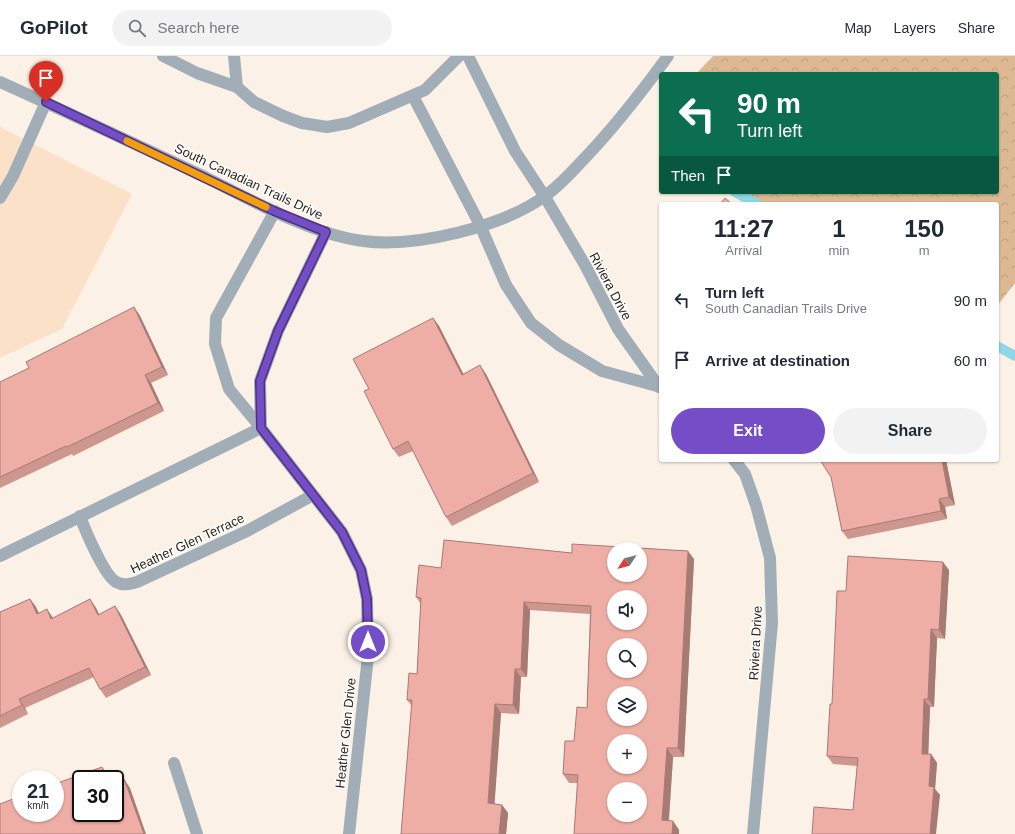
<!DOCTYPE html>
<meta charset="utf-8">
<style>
body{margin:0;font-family:Helvetica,sans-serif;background:#f2f2f3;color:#1f2937;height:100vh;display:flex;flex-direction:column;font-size:15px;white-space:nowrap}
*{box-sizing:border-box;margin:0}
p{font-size:13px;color:#747a83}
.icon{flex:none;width:22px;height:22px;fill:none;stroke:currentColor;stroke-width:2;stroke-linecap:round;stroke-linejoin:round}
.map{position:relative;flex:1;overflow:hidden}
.sheet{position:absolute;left:659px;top:146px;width:340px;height:260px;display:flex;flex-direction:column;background:#fff;border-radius:4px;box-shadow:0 1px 3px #0004}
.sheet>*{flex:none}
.top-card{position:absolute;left:659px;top:16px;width:340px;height:122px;border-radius:4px;box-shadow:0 1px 3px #0004;background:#0b6e4f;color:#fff;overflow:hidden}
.needle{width:26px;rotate:234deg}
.fabs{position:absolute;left:607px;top:486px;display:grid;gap:8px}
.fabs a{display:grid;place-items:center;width:40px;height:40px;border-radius:50%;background:#fff;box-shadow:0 1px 3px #0004;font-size:20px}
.speed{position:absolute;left:12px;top:714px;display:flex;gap:8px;font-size:20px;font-weight:700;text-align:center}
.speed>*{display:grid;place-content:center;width:52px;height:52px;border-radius:50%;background:#fff;box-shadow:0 1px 3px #0004;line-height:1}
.speed small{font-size:10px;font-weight:400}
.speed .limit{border:2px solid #111;border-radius:6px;background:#fff;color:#111}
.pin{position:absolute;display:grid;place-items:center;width:34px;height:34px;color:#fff;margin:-41px -17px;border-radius:50% 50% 50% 0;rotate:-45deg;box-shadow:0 0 4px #0007}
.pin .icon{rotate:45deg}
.me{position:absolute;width:44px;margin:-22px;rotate:0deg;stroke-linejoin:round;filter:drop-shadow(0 0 3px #0008)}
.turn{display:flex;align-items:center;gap:14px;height:84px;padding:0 12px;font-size:18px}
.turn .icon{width:52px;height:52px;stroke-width:2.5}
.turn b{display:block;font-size:28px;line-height:34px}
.then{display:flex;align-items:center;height:38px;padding:0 12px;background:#0003;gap:8px;font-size:15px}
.eta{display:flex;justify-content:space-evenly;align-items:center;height:68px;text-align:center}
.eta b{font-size:24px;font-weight:800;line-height:28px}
.primary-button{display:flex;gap:8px;margin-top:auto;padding:8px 12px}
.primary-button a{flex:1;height:46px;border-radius:24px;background:#754dc6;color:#fff;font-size:16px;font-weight:800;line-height:46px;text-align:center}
.primary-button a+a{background:#f2f2f3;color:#1f2937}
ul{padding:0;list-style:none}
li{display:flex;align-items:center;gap:12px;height:60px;padding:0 12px}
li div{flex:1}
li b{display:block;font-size:15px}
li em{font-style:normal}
header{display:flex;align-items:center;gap:24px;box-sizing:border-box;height:56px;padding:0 20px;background:#fff;border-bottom:1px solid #e0e1e3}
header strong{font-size:19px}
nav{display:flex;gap:22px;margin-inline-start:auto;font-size:14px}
.search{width:280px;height:36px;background:#f2f2f3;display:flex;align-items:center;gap:10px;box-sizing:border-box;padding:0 14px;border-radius:22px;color:#747a83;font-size:15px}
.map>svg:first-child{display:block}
.built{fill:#fbe1c7}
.forest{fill:url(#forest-crowns)}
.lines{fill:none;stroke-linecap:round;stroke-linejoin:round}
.stream{stroke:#8dd7e8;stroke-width:10}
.lane{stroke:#a1aeb8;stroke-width:12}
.street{stroke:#a1aeb8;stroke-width:12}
.wall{fill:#cd968f}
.shaded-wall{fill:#a77a74}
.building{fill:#eeaea6;stroke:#a77a74;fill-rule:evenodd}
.route-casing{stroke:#4c3281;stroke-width:10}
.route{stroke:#754dc6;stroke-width:7}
.slow{stroke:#f59e0b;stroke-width:7}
.labels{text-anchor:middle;stroke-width:3;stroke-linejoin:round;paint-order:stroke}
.street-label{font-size:13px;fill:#2e241a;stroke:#fff}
</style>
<header>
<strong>GoPilot</strong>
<div class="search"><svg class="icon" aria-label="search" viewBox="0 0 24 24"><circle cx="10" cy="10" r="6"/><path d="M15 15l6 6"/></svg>Search here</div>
<nav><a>Map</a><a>Layers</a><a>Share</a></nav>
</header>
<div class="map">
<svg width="1015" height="778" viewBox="0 0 1015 778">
<defs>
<pattern id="forest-crowns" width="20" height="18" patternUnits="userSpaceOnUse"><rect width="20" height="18" fill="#dcb893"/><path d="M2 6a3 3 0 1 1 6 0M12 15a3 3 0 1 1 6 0" fill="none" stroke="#bd9e7e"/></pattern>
</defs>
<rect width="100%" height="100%" fill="#fbf1e6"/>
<polygon class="built" points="0,71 132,138 62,273 0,302"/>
<polygon class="forest" points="713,0 1015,0 1015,227 997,250 997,148 752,148 737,136 997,136 997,18 696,18"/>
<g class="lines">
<g class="stream">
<polyline points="735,136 757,148"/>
<polyline points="997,290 1015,300"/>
</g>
<g class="lane">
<polyline points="163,0 197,17 237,31 254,46 283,60 302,67 327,71 349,67 425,34 459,0"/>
<polyline points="234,0 237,31"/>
<polyline points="468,0 515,95 545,141"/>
<polyline points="413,40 480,169"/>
<polyline points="0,142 13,120 46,46"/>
</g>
<g class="street">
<path d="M0,26C69,57 137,89 205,121C251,144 313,179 363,185C415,192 502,171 545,140C559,130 570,118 582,105C614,72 641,37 668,0"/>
<polyline points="545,141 585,209 618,273 659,331"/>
<polyline points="275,155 216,262 215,288 229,333 261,372 342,476 361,514 367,543 368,600 349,778"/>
<polyline points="480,169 506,229 531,267 559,289 602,315 657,330"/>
<polyline points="261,372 260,325 278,275 326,176"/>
<polyline points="734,404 745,418 756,449 770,502 772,567 753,778"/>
<path d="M80,460C85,474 104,519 116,526C123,530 130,528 137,526L247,475L313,439"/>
<polyline points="0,500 261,372"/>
<polyline points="174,707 197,778"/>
</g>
</g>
<g class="wall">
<polygon points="134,251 140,260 168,319 151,327 164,355 73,400 72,398 0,432 0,326 29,312"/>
<polygon points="433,262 439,270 463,318 486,318 539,426 452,470 446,461 413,395 399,401 393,393 369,333"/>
<polygon points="946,404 955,449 945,451 947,463 848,483 842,475 831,421"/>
<polygon points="572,497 694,503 684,701 673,701 669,765 673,765 679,774 679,778 574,778 578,727 569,727 563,718 587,652 590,558 530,554 527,621 521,621 519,658 501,657 494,748 502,749 508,757 506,778 401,778 412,650 407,644 417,618 421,548 416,541 441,512"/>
<polygon points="949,514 945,583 937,582 934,651 930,651 928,698 931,698 937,707 935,733 940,739 853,754 857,710 833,708 827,700 832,648"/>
<polygon points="30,543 36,551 38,557 53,562 90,543 96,552 99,559 115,550 121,559 151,619 106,642 100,633 94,621 25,652 28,658 0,672 0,556"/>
</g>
<g class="shaded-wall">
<polygon points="134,251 140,260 168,319 162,311"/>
<polygon points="433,262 439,270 468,327 462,319"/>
<polygon points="480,309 486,318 539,426 533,417"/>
<polygon points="145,319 151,327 164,355 158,347"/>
<polygon points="942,404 946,404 955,449 949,441"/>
<polygon points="939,443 945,451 947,463 941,455"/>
<polygon points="688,495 694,503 684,701 678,692"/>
<polygon points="943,506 949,514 945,583 939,574"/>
<polygon points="30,543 36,551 43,566 37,558"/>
<polygon points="90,543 96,552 104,568 98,559"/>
<polygon points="524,546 530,554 527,621 521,613"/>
<polygon points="115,550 121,559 151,619 145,611"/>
<polygon points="47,553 53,562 57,572 51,563"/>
<polygon points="931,573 937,582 934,651 928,643"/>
<polygon points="515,613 521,621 519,658 513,649"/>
<polygon points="19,643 25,652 28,658 22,649"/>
<polygon points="924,643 930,651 928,706 922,698"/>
<polygon points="495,648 501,657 494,756 488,747"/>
<polygon points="667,692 673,701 668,773 662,764"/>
<polygon points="931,698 937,707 935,733 940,739 936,778 930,778 929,730"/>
<polygon points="102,711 108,719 110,723 107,723"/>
<polygon points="124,723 130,732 146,778 144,778"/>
<polygon points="502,749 508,757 506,778 499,778"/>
<polygon points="673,765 679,774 679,778 672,778"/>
</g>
<g class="building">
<polygon points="725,142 732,148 720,148"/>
<polygon points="134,251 162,311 145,319 158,347 67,391 66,390 0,421 0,326 29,312 26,306"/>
<polygon points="433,262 462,319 480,309 533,417 446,461 408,385 393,393 364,335 369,333 353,303"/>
<polygon points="820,404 942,404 949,441 939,443 941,455 842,475 831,421"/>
<path d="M444,484L572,497V488L688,495L678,692H667L662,764L673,765L672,778H574L578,719L563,718L565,685H574L577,651L587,652L591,550L524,546L521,613H515L513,649L495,648L488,747L502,749L499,778H401L412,644H407L409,617L417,618L421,542L416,541L419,509L441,512ZM614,493H640V519H614ZM614,541H640V567H614ZM614,589H640V615H614ZM614,637H640V663H614ZM614,685H640V711H614ZM614,733H640V759H614Z"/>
<polygon points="848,500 943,506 939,574 931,573 928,643 924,643 922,698 931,698 929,730 934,731 930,778 812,778 814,751 853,754 858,702 827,700 830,648 832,648 837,535 846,535"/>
<polygon points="30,543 37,558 47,553 51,563 90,543 98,559 115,550 145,611 100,633 89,612 19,643 22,649 0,660 0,556"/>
<polygon points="102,711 107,723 81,723 81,757 115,757 115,727 124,723 144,778 0,778 0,748 21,740 21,757 55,757 55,728"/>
</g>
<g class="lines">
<g class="route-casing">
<polyline id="route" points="46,46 274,155 326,176 278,275 260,325 261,372 342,476 361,514 367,543 368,586"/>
</g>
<use href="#route" class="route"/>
<polyline class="slow" points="127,85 266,151"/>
</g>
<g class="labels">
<g class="street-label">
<text transform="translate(249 125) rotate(25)" y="5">South Canadian Trails Drive</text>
<text transform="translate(611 230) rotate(62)" y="5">Riviera Drive</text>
<text transform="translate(187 487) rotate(-25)" y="5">Heather Glen Terrace</text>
<text transform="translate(755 587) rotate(-87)" y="5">Riviera Drive</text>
<text transform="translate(345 677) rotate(-84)" y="5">Heather Glen Drive</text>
</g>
</g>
</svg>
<div class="fabs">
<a><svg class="needle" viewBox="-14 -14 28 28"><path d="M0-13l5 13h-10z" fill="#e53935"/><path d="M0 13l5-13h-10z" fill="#747a83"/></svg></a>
<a><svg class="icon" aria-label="sound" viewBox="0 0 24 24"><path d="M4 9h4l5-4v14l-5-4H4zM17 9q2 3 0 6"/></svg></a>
<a><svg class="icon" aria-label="search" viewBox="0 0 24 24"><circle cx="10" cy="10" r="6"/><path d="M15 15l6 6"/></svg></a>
<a><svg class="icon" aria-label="layers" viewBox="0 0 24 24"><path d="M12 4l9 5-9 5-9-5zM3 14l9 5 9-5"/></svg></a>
<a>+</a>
<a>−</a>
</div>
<div class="speed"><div>21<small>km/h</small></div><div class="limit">30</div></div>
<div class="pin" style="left:46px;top:46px;background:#d93025"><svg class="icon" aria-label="arrive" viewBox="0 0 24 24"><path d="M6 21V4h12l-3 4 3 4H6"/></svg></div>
<svg class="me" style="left:368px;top:586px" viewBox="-20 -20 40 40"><circle r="17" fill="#754dc6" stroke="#fff" stroke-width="3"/><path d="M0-11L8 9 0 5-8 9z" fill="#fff"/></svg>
<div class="top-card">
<div class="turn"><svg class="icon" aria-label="left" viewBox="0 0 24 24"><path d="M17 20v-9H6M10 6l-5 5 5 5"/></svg><div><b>90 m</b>Turn left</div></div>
<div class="then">Then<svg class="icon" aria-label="arrive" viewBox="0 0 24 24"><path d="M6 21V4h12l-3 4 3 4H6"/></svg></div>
</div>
<section class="sheet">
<div class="eta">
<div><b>11:27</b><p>Arrival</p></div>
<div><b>1</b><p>min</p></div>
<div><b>150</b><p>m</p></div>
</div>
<ul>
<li><svg class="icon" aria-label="left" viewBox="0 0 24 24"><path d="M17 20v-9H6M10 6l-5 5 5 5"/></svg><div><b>Turn left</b><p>South Canadian Trails Drive</p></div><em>90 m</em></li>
<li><svg class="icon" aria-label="arrive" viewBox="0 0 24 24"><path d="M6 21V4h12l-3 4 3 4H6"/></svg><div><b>Arrive at destination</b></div><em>60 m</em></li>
</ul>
<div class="primary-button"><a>Exit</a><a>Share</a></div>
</section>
</div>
